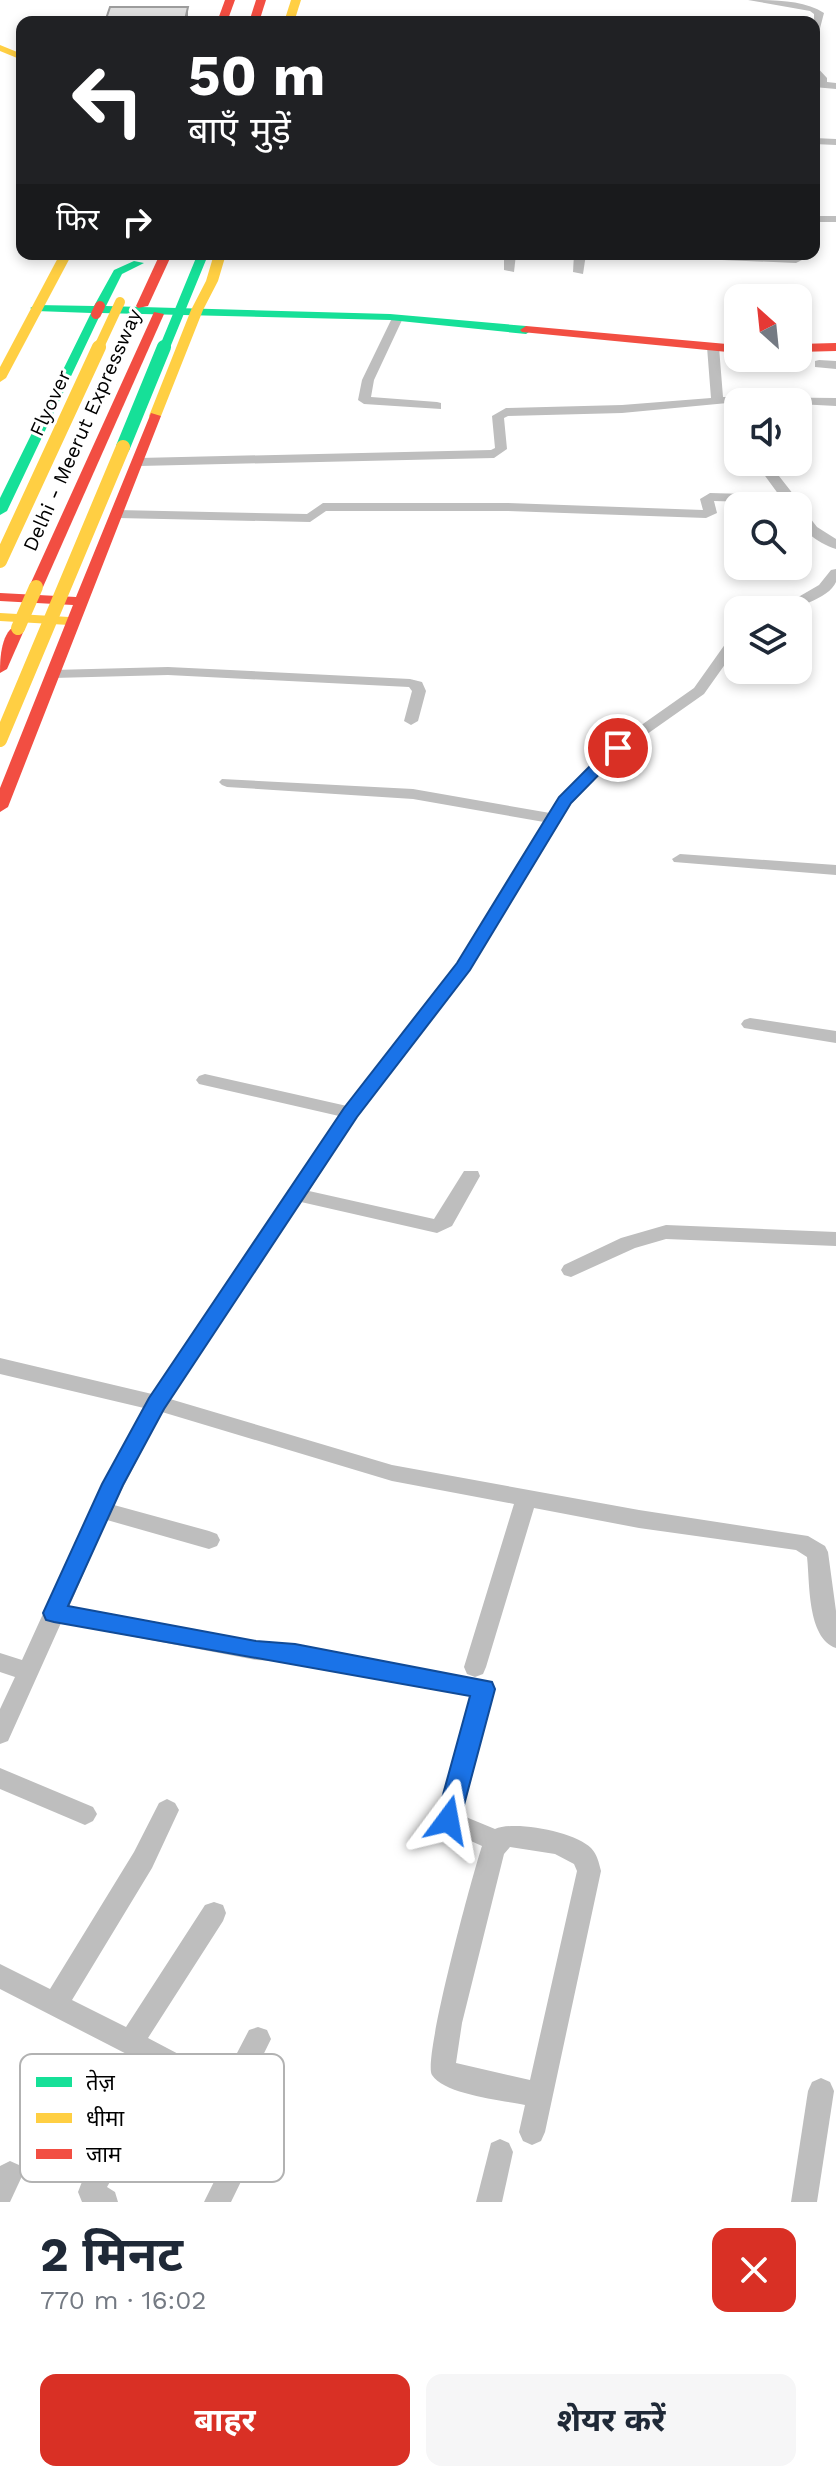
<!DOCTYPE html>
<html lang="hi">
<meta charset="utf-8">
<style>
body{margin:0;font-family:"Work Sans","Noto Sans Devanagari",sans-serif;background:#f6f6f7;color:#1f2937;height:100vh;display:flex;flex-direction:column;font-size:30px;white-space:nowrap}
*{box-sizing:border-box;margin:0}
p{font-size:26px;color:#747a83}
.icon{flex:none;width:44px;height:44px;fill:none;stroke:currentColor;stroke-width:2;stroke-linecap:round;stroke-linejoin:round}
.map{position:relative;height:2202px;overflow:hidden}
.panel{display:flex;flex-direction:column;background:#fff;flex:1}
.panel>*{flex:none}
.guide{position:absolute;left:16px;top:16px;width:804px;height:244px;border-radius:16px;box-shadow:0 4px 12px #0003;background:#202124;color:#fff;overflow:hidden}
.needle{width:52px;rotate:333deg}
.controls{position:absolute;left:724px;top:284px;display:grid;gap:16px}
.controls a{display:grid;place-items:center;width:88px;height:88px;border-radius:16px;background:#fff;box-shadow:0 4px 12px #0003;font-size:40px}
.pin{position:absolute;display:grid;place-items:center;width:68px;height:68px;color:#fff;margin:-34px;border:4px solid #fff;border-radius:50%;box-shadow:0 2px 8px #0007}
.me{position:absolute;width:88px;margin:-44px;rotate:13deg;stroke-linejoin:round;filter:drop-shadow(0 0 6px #0008)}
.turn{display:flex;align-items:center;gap:28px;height:168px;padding:0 40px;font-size:36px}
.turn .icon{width:104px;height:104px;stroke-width:2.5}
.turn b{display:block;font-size:56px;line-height:68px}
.then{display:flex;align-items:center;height:76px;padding:0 40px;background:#0003;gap:16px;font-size:30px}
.round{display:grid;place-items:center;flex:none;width:84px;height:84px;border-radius:16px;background:#f6f6f7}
.head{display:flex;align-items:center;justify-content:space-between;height:136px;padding:0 40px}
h1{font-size:48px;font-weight:700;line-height:60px}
.action{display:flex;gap:16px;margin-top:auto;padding:16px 40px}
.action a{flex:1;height:92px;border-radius:16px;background:#d93025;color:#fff;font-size:32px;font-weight:700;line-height:92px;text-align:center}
.action a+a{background:#f6f6f7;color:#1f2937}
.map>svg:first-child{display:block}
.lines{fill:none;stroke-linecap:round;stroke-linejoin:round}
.street{fill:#bebebe;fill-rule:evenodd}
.fast{fill:#16e098;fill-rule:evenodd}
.slow{fill:#ffcf43;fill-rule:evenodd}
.jam{fill:#f24e42;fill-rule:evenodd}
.fast-bridge-far1{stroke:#16e098;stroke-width:10}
.fast-bridge{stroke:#16e098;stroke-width:14}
.slow-bridge-far1{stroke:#ffcf43;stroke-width:10}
.slow-bridge{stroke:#ffcf43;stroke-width:14}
.jam-bridge{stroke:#f24e42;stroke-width:10}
.wall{fill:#c0c0c0}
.shaded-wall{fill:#9c9c9c}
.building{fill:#dfdfdf;stroke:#9c9c9c;stroke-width:2}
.route{fill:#1a73e8;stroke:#114b97;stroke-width:2}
.labels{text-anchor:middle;stroke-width:6;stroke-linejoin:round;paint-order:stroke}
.far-street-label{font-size:20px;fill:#000;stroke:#fff}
.key{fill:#fff;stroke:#b2b2b2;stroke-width:2}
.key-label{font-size:22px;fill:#000}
</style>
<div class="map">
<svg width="836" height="2202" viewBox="0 0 836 2202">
<rect width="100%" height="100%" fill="#fff"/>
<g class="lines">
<g class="street">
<path d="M748,0C773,0 804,0 824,13L819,32L814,35V14L810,11Z"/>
<polygon points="814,64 827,78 827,82 836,83 836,89 814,87 814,81 820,82 814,73"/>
<polygon points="814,138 836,139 836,145 814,144"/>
<rect x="814" y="216" width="22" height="6"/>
<polygon points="435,254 447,254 447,258 437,260"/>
<polygon points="504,254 516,254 514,272 504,270"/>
<polygon points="574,254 586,254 583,274 573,272"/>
<polygon points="644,254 796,257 802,260 796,263 650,257"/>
<polygon points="393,316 403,318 374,380 371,397 437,402 441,403 441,409 364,404 358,400 362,380"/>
<polygon points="713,343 719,347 723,397 836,398 836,406 798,404 798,402 738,402 622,413 508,416 504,418 507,449 494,458 139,466 133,462 139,458 491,450 495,448 492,416 506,408 622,405 711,398 707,347"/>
<polygon points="819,360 836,361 836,369 815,367 815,361"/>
<polygon points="755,462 768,462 797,499 800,504 798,506 788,506 785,503 714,501 717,513 706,518 507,511 326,511 310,522 117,518 110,514 117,510 307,514 323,503 507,503 703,510 700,499 710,493 779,495"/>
<path d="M798,508L803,509L817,527L836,539V549C816,542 798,530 798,508Z"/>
<path d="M836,569C836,570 836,581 836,582C829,599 791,610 776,610L819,585L831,570Z"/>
<path d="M738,632V646L704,694L623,751L571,804L470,970L357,1117L309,1191L434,1219L464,1171H478L480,1176L452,1226L437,1233L301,1202L170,1399L392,1465L639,1510L808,1536L825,1546L828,1552L836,1611V1648C807,1638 810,1582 807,1557L796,1550L639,1528L534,1508L486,1667L483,1674L475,1677L467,1674L464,1667L514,1504L392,1481L162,1412L114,1505L209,1531L217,1534L220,1540L217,1546L209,1549L107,1520L69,1607L256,1642L295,1644L492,1682L495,1689L461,1815L495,1829C515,1820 576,1832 591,1848C597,1854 599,1863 601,1871L545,2132L541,2141L532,2145L523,2141L519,2132L525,2105C502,2100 445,2095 432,2075C422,2060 473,1873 482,1846L440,1827L436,1820L471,1696L295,1662L256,1660L61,1623L8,1741L0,1744V1709L15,1677L0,1672V1653L22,1660L102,1484L144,1408L0,1374V1358L152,1394L339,1116L199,1084L196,1080L199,1076L205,1074L347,1106L457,963L544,822L413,799L227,787L222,785L219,782L222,779L413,789L550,813L560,798L613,745L694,688L733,633ZM510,1847L555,1854L574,1864L577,1871L530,2080L456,2063L462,2023L504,1854Z"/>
<polygon points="168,667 410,679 422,682 426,691 418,721 411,725 404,721 412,691 409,687 168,675 53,678 46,674 53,670"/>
<polygon points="680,854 836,865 836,875 674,862 672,859"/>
<polygon points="750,1018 836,1031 836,1043 744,1028 741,1024 744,1020"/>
<polygon points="666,1225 836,1232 836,1246 666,1239 635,1248 571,1277 564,1275 561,1270 564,1265 621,1238"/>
<polygon points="0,1768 93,1807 97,1814 93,1821 85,1825 0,1789"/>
<polygon points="167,1799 175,1803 179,1810 152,1868 72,2000 126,2027 205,1905 214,1902 223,1905 226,1913 223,1921 148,2038 224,2078 249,2030 258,2027 267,2030 271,2039 246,2090 261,2098 269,2124 231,2202 204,2202 243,2123 241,2115 170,2076 107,2187 115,2192 118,2202 82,2202 78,2192 85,2174 148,2065 0,1989 0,1964 50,1989 134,1852 159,1803"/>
<polygon points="821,2078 830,2082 834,2091 817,2202 791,2202 808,2091 812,2082"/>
<polygon points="500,2139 509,2143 513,2152 502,2202 476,2202 491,2143"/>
<polygon points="10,2161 19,2165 23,2174 10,2202 0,2202 0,2166"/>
</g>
<polygon class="fast" points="134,261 144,263 122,274 106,306 390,314 526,326 532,330 526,334 390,320 101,313 7,511 0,515 0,498 91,313 36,311 30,308 36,305 94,306 114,270"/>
<g class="slow">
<polygon points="291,0 301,0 294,22 284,22"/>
<polygon points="0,45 22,54 22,60 0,51"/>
<polygon points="60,254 72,254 6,378 0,382 0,367"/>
<polygon points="214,254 226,254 218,281 203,310 161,416 151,419 149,416 191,310 206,281"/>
<polygon points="0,613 69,617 76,621 69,625 0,621"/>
</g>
<g class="jam">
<polygon points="225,0 235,0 227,22 217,22"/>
<polygon points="256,0 266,0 259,22 249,22"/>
<polygon points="160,254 172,254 148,306 138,308 136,306"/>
<polygon points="154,312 164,314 43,587 36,591 31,590 29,587"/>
<polygon points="526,326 738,345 738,353 522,332 520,330"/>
<polygon points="836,343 836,351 798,352 798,344"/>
<polygon points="151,413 161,416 8,807 0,812 0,788 73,605 0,601 0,593 76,597"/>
<path d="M18,624L25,628L7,669L0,673C0,657 1,631 18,624Z"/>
</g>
<polyline class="fast-bridge-far1" points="164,349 203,254"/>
<polyline class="fast-bridge" points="123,447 164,347"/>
<polyline class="slow-bridge-far1" points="98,349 120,302"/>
<g class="slow-bridge">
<polyline points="0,561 99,347"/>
<polyline points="18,628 36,587"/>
<polyline points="0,740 123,447"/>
</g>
<polyline class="jam-bridge" points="96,314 100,306"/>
</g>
<polygon class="wall" points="188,7 188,22 105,22"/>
<polygon class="shaded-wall" points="188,7 188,22 185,22"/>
<polygon class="building" points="110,7 188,7 185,20 143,20 141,22 105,22"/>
<polygon class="route" points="618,743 625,748 571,803 470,970 357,1117 164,1409 123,1485 68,1606 256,1641 295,1644 492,1682 495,1689 460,1820 457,1828 448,1831 440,1828 436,1820 470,1696 54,1622 46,1620 43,1613 102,1484 149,1398 344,1108 457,963 559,797 612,744"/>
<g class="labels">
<g class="far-street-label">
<text transform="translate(50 403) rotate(-65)" y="7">Flyover</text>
<text transform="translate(82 430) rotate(-66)" y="7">Delhi - Meerut Expressway</text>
</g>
</g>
<rect x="20" y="2054" width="264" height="128" rx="12" class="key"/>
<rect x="36" y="2077" width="36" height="10" fill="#16e098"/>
<rect x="36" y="2113" width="36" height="10" fill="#ffcf43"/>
<rect x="36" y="2149" width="36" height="10" fill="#f24e42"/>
<g class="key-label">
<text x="86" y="2090">तेज़</text>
<text x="86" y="2126">धीमा</text>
<text x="86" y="2162">जाम</text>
</g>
</svg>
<div class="controls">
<a><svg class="needle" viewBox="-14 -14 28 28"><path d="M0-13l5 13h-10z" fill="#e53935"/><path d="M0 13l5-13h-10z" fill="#747a83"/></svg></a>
<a><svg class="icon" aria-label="sound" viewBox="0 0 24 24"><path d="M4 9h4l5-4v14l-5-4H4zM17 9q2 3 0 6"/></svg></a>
<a><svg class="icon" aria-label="search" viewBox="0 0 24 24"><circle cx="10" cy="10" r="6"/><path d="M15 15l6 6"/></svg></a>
<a><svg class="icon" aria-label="layers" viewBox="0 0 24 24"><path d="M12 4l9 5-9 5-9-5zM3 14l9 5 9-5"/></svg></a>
</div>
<div class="pin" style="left:618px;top:748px;background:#d93025"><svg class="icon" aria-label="arrive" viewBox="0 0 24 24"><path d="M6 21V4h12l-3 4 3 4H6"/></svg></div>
<svg class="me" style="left:448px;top:1820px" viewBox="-20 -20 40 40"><path d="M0-17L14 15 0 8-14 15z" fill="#1a73e8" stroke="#fff" stroke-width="4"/></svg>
<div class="guide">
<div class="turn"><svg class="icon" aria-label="left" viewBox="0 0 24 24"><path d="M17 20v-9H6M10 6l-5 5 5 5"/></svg><div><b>50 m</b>बाएँ मुड़ें</div></div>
<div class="then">फिर<svg class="icon" aria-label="right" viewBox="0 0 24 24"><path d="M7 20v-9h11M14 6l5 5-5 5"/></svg></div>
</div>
</div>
<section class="panel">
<div class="head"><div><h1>2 मिनट</h1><p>770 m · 16:02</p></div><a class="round" style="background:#d93025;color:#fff"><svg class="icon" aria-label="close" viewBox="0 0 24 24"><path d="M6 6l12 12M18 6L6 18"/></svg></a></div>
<div class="action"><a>बाहर</a><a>शेयर करें</a></div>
</section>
